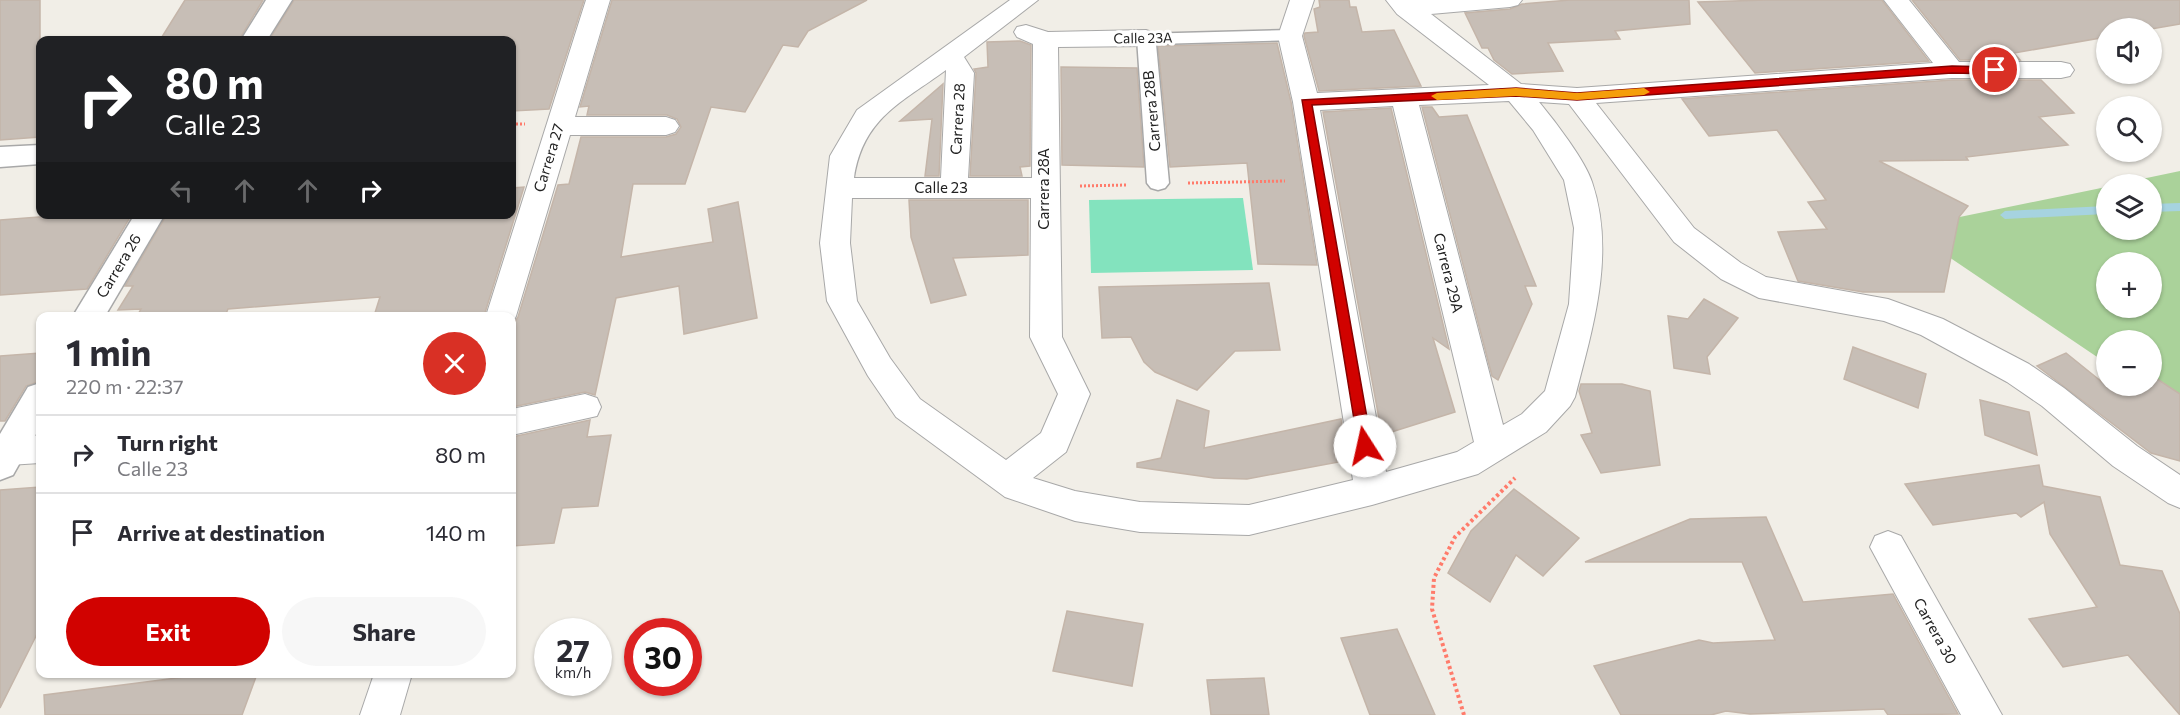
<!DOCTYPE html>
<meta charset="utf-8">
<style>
body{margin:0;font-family:Commissioner,sans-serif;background:#f7f7f7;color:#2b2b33;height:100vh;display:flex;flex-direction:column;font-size:22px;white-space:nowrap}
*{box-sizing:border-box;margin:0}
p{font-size:20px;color:#7c7c81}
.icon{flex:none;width:33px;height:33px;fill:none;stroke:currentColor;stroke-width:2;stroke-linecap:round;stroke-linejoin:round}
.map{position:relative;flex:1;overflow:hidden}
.drawer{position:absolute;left:36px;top:312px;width:480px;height:366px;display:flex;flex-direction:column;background:#fff;border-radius:12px;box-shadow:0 2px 4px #0004}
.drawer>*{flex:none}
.banner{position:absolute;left:36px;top:36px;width:480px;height:183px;border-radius:12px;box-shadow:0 2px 4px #0004;background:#202124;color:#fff;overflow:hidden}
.buttons{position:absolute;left:2096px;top:18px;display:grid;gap:12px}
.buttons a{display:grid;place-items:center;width:66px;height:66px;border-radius:50%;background:#fff;box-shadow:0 2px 4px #0004;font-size:30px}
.speed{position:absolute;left:534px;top:618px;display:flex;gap:12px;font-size:30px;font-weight:700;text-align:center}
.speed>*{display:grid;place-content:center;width:78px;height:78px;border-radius:50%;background:#fff;box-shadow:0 2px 4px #0004;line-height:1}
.speed small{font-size:15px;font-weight:400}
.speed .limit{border:9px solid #d22;background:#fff;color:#111}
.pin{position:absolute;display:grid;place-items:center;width:51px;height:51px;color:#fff;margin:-26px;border:3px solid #fff;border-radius:50%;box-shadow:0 2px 6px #0007}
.me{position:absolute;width:66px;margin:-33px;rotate:350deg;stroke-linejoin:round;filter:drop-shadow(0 0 4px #0008)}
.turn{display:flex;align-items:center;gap:21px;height:126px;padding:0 30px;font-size:27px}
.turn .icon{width:78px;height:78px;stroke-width:2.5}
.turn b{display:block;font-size:42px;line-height:51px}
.lanes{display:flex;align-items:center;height:57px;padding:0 30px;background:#0003;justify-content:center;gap:30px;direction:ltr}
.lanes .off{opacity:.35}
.round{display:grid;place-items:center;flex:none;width:63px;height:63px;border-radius:32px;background:#f7f7f7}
.overview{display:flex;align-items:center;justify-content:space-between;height:102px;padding:0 30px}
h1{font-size:36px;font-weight:700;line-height:45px}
.primary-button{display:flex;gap:12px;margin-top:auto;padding:12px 30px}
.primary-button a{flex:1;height:69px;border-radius:36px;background:#d10200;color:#fff;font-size:24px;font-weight:700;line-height:69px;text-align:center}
.primary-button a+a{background:#f7f7f7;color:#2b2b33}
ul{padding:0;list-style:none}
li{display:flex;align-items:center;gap:18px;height:78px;padding:0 30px;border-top:2px solid #e1e1e2}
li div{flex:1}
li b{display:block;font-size:22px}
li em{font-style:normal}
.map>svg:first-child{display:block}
.forest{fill:#aad29a;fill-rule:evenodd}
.pitch{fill:#83e3be}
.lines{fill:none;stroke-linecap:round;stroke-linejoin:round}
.stream{fill:#a6d3e0;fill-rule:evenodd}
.building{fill:#c7beb6;stroke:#c4b5a9;stroke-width:1.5}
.pedestrian-casing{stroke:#a8a8a8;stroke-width:3}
.minor-casing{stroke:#a8a8a8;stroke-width:2}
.tertiary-casing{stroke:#a8a8a8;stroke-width:3}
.path-far1{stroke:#ff7b6b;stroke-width:3;stroke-dasharray:2 2;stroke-linecap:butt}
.path{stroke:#ff7b6b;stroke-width:4;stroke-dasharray:3 3;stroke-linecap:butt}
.pedestrian{fill:#fff;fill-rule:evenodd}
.minor{fill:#fff;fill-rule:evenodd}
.tertiary{fill:#fff;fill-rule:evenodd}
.route{fill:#d10200;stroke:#880100;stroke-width:1.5}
.slow{fill:#f59e0b}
.labels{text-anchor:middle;stroke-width:6;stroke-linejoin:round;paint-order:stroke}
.far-street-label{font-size:14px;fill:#212121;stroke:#fff}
.street-label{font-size:15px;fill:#212121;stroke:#fff}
</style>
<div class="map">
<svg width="2180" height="715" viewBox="0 0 2180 715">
<rect width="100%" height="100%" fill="#f1eee7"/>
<path class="forest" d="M2180,171V408H2172L2139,386H2151V340H2106V363L1906,228L2106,187V230H2151V184H2118ZM2106,262H2151V308H2106Z"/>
<polygon class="pitch" points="1243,198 1253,270 1091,273 1089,200"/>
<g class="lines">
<g class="stream">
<polygon points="2180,203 2180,211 2151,212 2151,204"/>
<polygon points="2106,206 2106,214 2005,219 2000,215 2005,211"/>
</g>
</g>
<g class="building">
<polygon points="0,0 40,0 40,137 0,140"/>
<polygon points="185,0 263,0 239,40 160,40"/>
<polygon points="294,0 584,0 549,109 512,111 512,40 269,40"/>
<polygon points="612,0 867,0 808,31 798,47 783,45 745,112 711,107 685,184 633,184 621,257 713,242 708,209 738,202 757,318 684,334 679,286 616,298 595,395 585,392 512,407 512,326 518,317 558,185 569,184 581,137 666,137 676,134 681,127 677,119 667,115 587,115 589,106 580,107"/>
<polygon points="1319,0 1349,0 1350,7 1356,7 1362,32 1394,30 1421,86 1319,91 1304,36 1305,33 1318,32 1314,9 1320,7"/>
<polygon points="1570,0 1689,0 1690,24 1615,31 1620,39 1548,43 1563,71 1512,74 1494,60 1488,48 1482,48 1465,13 1510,9 1522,4"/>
<polygon points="1767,0 1882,0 1929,61 1755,73 1698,2"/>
<polygon points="1912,0 2180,0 2180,24 2151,29 2106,28 2106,37 2014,53 2020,60 1960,60"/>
<polygon points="1020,41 1031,45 1030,166 1020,167 1022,176 970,176 976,73 974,69 988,67 987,42"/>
<polygon points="1277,43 1291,102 1317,265 1258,264 1247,163 1170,167 1158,46"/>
<polygon points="1061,67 1137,68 1144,167 1062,165"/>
<polygon points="1952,80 2041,80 2074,113 2039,117 2068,145 1966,157 1968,160 1879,161 1968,206 1959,217 1944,292 1863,292 1798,281 1778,232 1827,229 1808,202 1826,200 1777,130 1709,136 1682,99"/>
<polygon points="943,84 939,176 925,176 932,119 900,121"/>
<polygon points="1422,107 1432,107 1439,117 1467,115 1536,286 1525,286 1532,304 1498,380 1492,376"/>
<polygon points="1391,108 1449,349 1433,338 1455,412 1382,435 1323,112"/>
<polygon points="524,187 484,316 374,316 380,297 228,309 225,316 137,316 141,309 118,310 133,286 125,286 167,214 512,214 512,188"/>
<polygon points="909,200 1028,200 1028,255 953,258 966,295 931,303 911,237"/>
<polygon points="78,214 132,214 87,289 0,295 0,220"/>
<polygon points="1269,283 1280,350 1235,351 1197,390 1155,372 1144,362 1131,337 1102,338 1099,287"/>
<polygon points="1704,299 1738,318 1707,357 1710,374 1674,368 1668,316 1688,319"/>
<polygon points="1853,347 1926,374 1918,408 1844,379"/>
<polygon points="40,353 40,381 26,386 5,421 0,421 0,356"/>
<polygon points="2066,353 2102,382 2106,379 2106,386 2151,386 2151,375 2180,394 2180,461 2151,453 2037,366"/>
<polygon points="1581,384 1622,384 1650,391 1660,465 1601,473 1581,435 1592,433 1579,391"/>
<polygon points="1177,400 1209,411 1204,448 1341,419 1346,447 1339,449 1344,461 1247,479 1214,478 1137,467 1137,463 1161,458"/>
<polygon points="1980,400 2029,412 2037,455 1985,435"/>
<polygon points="590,420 587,437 611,435 598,506 562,508 554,543 512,546 512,437"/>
<polygon points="2039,465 2043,486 2100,497 2120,565 2162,571 2180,614 2180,715 2128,655 2063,667 2029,619 2097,607 2050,534 2044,502 2021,517 2016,513 1933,525 1905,484"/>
<polygon points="40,487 40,628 0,708 0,490"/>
<polygon points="1514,489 1579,538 1543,576 1516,555 1490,602 1448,573 1471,531"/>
<polygon points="1766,517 1803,602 1893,594 1958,714 1888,715 1884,709 1750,714 1726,711 1711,715 1621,715 1594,666 1699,640 1713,643 1775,640 1742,562 1585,562 1690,519"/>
<polygon points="1067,611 1143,624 1132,686 1053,671"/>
<polygon points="1397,629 1435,715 1370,715 1341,638"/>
<polygon points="208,674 257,674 242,715 45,715 44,695"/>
<polygon points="1264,678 1269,715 1211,715 1207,680"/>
</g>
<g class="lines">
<g class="pedestrian-casing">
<polygon id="pedestrian" points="1290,30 1299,36 1297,40 1156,44 1169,183 1165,188 1158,190 1151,188 1147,183 1137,38 1139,34"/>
</g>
<g class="minor-casing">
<g id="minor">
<polygon points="586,0 610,0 575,117 666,117 675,120 679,126 675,132 666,135 570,135 516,316 512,324 512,316 486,316"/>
<path d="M1010,0H1038L964,57L974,73L968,178H1032L1033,44L1017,37L1014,32L1017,27L1026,25L1048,32L1146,30L1155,33L1158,38L1155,43L1146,46L1058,47L1062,337L1090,394L1066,452L1033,478L1075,491L1140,502L1249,505L1353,480L1293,102L1278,36L1290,0H1314L1302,36L1317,93L1489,85L1397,14L1386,0H1522L1518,5L1510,7L1431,14L1521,84L1577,88L1933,63L1884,0H1909L1959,62H2061L2070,64L2074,70L2070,76L2061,78H1952L1596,103L1694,228L1741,263L1766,277L1888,299L1943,319L2029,364L2064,388L2137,446L2180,475V508L2168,503L2113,466L2042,406L2007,382L1921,335L1884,321L1759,298L1721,279L1674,242L1569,104L1539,102C1554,120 1585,160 1592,182C1616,253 1593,327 1575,397L1570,406L1546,432L1478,474L1372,505L1249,535L1140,532L1075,521L1005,497L896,417L868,376L827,301L820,243L830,156L857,110ZM946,70L941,178H854C863,118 901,103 946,70ZM1509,101L1533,130L1564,180L1574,228L1569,304L1545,391L1522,414L1503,425L1419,105ZM1393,106L1474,442L1457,452L1386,472L1320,110ZM852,198H1031L1030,337L1058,394L1041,433L1006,460L920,399L890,358L857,301L850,243Z"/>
<polygon points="585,394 597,398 601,407 597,416 512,435 512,409"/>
<polygon points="40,435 40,463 9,465 0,462 0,440"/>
<polygon points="1888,531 1901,536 2002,715 1961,715 1870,547 1875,536"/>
<polygon points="374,674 412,674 400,715 360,715"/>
</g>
</g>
<g class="tertiary-casing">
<g id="tertiary">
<polygon points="266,0 292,0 267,40 241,40"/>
<polygon points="40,145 40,164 0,167 0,147"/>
<polygon points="135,214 165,214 105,316 73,316"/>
<polygon points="40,383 40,427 13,475 0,480 0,434 28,387"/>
</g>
</g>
<g class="path-far1">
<polyline points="512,124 525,124"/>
<polyline points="1188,183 1285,181"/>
<polyline points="1080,186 1126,185"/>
</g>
<polyline class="path" points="1464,715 1432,609 1434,578 1455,537 1515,478"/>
<use href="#pedestrian" class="pedestrian"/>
<use href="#minor" class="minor"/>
<use href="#tertiary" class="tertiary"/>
</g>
<polygon class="route" points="1952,66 1995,67 2001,70 1995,74 1952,73 1577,100 1516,96 1312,105 1372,446 1365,452 1359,450 1302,100 1516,88 1577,93"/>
<polygon class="slow" points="1516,88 1577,93 1644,88 1650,92 1644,95 1577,100 1516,96 1437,100 1431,96 1437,93"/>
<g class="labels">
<g class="far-street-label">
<text transform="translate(1143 38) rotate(-1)" y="5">Calle 23A</text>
</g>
<g class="street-label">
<text transform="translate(1152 111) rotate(-95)" y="5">Carrera 28B</text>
<text transform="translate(958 119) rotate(-87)" y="5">Carrera 28</text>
<text transform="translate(549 158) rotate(-73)" y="5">Carrera 27</text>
<text x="941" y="193">Calle 23</text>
<text transform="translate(1044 189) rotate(-90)" y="5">Carrera 28A</text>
<text transform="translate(119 266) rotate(-59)" y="5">Carrera 26</text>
<text transform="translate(1448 273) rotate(76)" y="5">Carrera 29A</text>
<text transform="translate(1935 631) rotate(61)" y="5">Carrera 30</text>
</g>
</g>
</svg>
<div class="buttons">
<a><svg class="icon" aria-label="sound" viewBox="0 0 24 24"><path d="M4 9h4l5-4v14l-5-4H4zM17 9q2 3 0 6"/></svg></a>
<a><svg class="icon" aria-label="search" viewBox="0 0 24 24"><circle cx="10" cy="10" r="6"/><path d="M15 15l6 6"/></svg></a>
<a><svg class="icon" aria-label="layers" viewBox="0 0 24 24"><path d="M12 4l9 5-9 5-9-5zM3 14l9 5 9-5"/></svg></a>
<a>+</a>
<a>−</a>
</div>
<div class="speed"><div>27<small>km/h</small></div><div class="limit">30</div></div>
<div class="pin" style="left:1995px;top:70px;background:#d93025"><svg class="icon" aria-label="arrive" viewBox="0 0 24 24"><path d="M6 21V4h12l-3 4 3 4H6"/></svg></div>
<svg class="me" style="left:1365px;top:446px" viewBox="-20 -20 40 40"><circle r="19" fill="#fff"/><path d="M0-13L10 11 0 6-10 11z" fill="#d10200"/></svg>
<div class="banner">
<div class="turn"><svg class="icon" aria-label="right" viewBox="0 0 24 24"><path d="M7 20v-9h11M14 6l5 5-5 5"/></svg><div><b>80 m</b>Calle 23</div></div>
<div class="lanes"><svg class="icon off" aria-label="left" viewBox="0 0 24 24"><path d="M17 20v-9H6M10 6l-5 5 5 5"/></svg><svg class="icon off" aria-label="ahead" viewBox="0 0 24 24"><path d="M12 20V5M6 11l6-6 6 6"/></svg><svg class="icon off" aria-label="ahead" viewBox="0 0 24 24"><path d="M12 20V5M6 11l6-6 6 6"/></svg><svg class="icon" aria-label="right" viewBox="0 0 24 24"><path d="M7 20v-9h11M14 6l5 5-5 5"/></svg></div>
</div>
<section class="drawer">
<div class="overview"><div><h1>1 min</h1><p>220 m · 22:37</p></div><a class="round" style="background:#d93025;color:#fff"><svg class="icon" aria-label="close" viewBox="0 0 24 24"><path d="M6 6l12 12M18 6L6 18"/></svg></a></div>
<ul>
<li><svg class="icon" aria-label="right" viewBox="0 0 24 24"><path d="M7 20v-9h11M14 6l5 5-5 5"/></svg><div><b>Turn right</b><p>Calle 23</p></div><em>80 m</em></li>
<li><svg class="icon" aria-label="arrive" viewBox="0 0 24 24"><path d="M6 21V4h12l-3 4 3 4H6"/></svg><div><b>Arrive at destination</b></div><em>140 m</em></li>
</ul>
<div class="primary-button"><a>Exit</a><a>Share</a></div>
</section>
</div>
